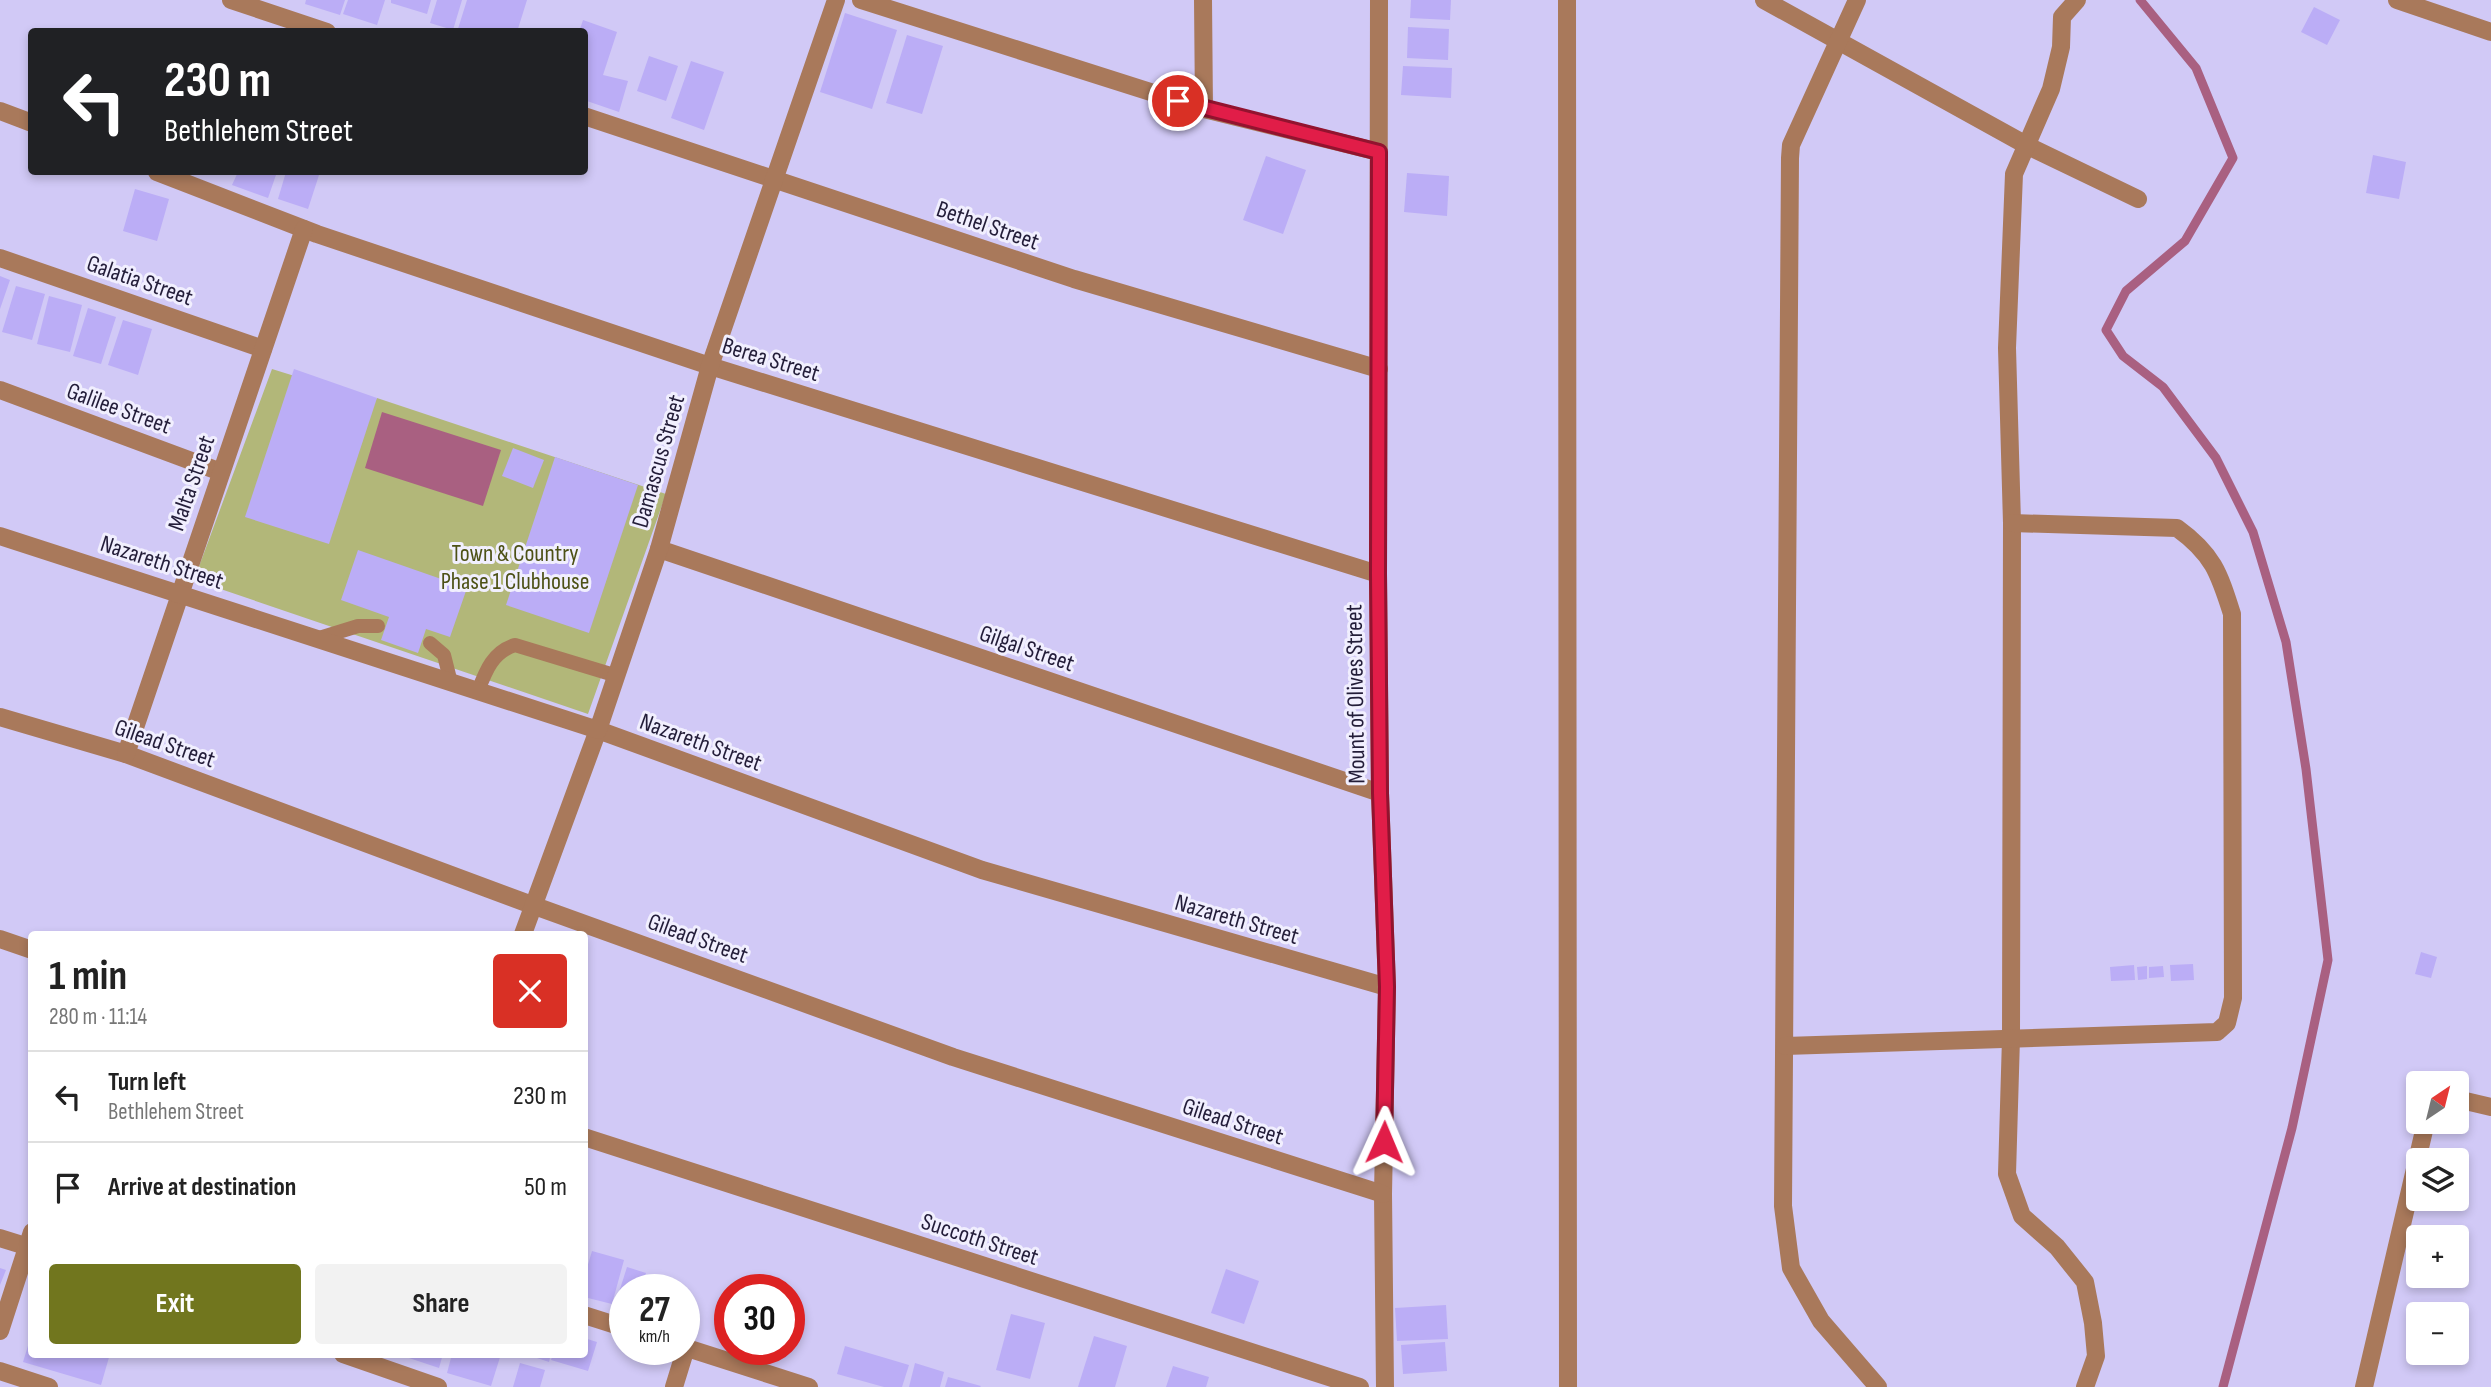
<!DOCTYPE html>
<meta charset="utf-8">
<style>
body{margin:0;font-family:"Sofia Sans Condensed",sans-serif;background:#f2f2f2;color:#222;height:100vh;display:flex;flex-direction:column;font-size:26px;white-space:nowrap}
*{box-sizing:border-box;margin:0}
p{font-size:23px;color:#767676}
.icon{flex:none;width:38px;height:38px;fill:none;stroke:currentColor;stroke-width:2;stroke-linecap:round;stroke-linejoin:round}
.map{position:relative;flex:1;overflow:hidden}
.side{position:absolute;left:28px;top:931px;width:560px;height:427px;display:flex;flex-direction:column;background:#fff;border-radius:7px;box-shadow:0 4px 10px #0003}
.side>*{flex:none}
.guide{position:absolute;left:28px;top:28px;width:560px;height:147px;border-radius:7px;box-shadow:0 4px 10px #0003;background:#202124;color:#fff;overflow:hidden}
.needle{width:46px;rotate:35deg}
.fabs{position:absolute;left:2406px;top:1071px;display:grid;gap:14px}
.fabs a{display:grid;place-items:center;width:63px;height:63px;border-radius:7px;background:#fff;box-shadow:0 4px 10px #0003;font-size:35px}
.speed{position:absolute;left:609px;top:1274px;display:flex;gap:14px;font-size:35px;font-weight:700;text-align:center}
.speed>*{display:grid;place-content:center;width:91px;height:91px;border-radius:50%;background:#fff;box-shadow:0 4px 10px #0003;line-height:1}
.speed small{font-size:18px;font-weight:400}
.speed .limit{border:10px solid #d22;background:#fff;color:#111}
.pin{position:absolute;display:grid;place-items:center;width:60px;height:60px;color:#fff;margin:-30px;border:4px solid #fff;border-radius:50%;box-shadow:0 2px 7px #0007}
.me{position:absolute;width:77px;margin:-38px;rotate:1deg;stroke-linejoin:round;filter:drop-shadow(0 0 5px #0008)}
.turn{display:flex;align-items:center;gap:24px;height:147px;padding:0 21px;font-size:32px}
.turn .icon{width:91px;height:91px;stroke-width:2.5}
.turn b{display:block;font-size:49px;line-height:60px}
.round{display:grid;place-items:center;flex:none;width:74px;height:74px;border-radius:7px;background:#f2f2f2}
.summary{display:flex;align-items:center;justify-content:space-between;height:119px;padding:0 21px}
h1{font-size:42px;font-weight:700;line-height:52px}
.primary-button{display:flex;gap:14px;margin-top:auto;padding:14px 21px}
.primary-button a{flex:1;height:80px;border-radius:7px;background:#71761e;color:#fff;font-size:28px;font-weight:700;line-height:80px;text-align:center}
.primary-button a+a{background:#f2f2f2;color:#222}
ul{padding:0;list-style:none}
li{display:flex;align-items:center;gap:21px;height:91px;padding:0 21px;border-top:2px solid #e0e0e0}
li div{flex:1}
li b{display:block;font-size:26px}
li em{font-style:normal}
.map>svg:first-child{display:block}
.green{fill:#b2b779}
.water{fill:#a96081}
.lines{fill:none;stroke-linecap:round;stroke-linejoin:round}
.stream{stroke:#a96081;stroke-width:9}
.building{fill:#bbadf6}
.service{stroke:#a9795b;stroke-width:14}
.minor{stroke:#a9795b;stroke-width:18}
.tertiary{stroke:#a9795b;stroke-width:18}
.route-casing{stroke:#92132f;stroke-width:18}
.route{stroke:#e11d48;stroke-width:12}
.labels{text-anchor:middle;stroke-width:6;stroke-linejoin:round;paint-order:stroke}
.street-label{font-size:24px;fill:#231d39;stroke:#f1effe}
.park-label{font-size:24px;fill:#4d5116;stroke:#f1effe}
</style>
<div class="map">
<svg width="2491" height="1387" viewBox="0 0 2491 1387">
<rect width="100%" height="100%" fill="#d1c9f6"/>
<polygon class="green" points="272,369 375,401 377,398 666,494 588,714 194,580"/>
<polygon class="water" points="382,412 501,450 483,506 365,468"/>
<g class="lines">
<polyline class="stream" points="2140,0 2196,68 2233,158 2185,241 2126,291 2106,330 2123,356 2163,387 2216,458 2253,532 2286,642 2306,769 2328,960 2292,1128 2223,1387"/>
</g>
<g class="building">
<polygon points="306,0 345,0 340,15 305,4"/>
<polygon points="348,0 385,0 377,25 343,14"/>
<polygon points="391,0 431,0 427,14 391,3"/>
<polygon points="437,0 462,0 453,30 430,23"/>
<polygon points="467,0 527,0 517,32 457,32"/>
<polygon points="1411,0 1451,0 1450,20 1410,18"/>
<polygon points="2314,7 2340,20 2327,45 2301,32"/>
<polygon points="845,13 897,30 872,109 820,92"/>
<polygon points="583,20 617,32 603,75 628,81 619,112 584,100 584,32 579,32"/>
<polygon points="1408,27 1449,29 1448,60 1407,58"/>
<polygon points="907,35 943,46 922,114 886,103"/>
<polygon points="649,56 678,66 666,101 637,91"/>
<polygon points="691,61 724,72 704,130 671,118"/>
<polygon points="1403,66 1452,68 1451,98 1401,95"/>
<polygon points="2373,155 2406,162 2399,199 2366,193"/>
<polygon points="1266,156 1306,170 1283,234 1243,220"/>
<polygon points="238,172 277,172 268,198 232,185"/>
<polygon points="286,172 320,172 308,209 278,199"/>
<polygon points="1407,173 1449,176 1447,216 1404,212"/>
<polygon points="135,189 169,199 157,241 123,231"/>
<polygon points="0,276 10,280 0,309"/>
<polygon points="16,286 45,294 32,340 2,332"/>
<polygon points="49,296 82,305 70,352 37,344"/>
<polygon points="88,308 116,317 101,364 73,356"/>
<polygon points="123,320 152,329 138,375 108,365"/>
<polygon points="294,369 377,398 329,544 245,517"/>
<polygon points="513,448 544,460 533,488 502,476"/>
<polygon points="555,457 638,485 589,633 506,605"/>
<polygon points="358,550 467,588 450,637 426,629 418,653 381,640 389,617 341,600"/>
<polygon points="2421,952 2437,957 2431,978 2415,974"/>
<polygon points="2193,964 2194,980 2171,981 2170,965"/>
<polygon points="2134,965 2135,980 2111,981 2110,967"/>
<polygon points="2147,966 2147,979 2138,980 2137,967"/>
<polygon points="2163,966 2164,977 2149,978 2149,967"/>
<polygon points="592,1251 624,1260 612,1304 584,1297 584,1278"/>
<polygon points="627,1267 646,1273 641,1290 625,1290 625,1311 614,1308"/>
<polygon points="0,1268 6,1270 0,1285"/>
<polygon points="1226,1269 1259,1281 1244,1324 1211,1313"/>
<polygon points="1446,1305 1448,1339 1397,1341 1395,1308"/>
<polygon points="1011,1314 1045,1323 1030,1379 996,1370"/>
<polygon points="31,1336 32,1354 110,1354 101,1385 23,1362"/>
<polygon points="1094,1336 1127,1346 1115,1387 1078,1387"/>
<polygon points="584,1338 597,1342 588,1371 551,1360 553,1354 584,1354"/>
<polygon points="1445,1342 1447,1371 1403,1374 1401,1345"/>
<polygon points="845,1346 909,1365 902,1387 884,1387 837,1374"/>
<polygon points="397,1354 443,1354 439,1368"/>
<polygon points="452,1354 501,1354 491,1386 447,1373"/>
<polygon points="525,1354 551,1354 549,1362"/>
<polygon points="520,1363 545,1370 540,1387 513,1387"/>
<polygon points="915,1363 944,1372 940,1387 909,1387"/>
<polygon points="1173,1366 1209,1377 1206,1387 1166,1387"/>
<polygon points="948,1377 981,1386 980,1387 945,1387"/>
</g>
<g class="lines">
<g class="service">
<polyline points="316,639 358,626 378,626"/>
<polyline points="430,643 444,655 451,683"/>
<path d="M478,691C486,670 493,652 515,645L614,675"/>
</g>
<g class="minor">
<polyline points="231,0 327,32"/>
<polyline points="861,0 1204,109 1379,152"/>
<polyline points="1203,0 1204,109"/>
<polyline points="1379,0 1378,574 1380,793 1387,987 1383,1194 1385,1387"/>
<polyline points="1567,0 1568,1387"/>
<polyline points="1764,0 2028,146 2138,199"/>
<polyline points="1857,0 1791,145 1790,158 1783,1206 1791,1268 1821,1321 1878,1387"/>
<polyline points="2077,0 2062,17 2061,47 2051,89 2014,174 2007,348 2012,523 2011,1038 2007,1174 2022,1216 2057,1247 2085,1282 2093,1323 2096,1356 2085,1387"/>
<polyline points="2397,0 2491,32"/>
<polyline points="0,111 32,123"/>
<polyline points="584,116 1074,279 1379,369"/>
<polyline points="157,172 317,234 710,366 1378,574"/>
<polyline points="0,258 263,349"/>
<polyline points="0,390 221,472"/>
<polyline points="659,549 1380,793"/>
<polyline points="0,717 126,754 532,905 953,1057 1383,1194"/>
<polyline points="126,754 304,229"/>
<polyline points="523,934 598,730 982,870 1387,987"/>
<polyline points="0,939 32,950"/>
<path d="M1785,1046L2217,1032L2227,1023L2233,998L2232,614C2219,573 2213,554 2177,528L2012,523"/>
<polyline points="2457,1099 2491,1107"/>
<polyline points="584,1137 1360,1387"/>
<polyline points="0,1238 32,1248"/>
<polyline points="584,1315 625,1328"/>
<polyline points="0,1331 32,1232"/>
<polyline points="684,1347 809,1387"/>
<polyline points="343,1354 438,1387"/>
<polyline points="0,1371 49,1387"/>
<polyline points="674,1387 686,1348"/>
<polyline points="2364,1387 2426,1122"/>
</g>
<polyline class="tertiary" points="0,536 598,730 659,549 710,366 836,0"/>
</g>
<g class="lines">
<g class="route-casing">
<polyline id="route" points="1178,101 1379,152 1378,574 1380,793 1387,987 1384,1142"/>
</g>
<use href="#route" class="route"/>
</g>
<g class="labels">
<g class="street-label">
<text transform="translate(988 225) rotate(19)" y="8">Bethel Street</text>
<text transform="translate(140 280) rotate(19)" y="8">Galatia Street</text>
<text transform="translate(771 359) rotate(17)" y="8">Berea Street</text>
<text transform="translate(119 408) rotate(20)" y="8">Galilee Street</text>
<text transform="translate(658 461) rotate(-74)" y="8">Damascus Street</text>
<text transform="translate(191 483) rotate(-71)" y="8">Malta Street</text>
<text transform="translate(162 562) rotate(18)" y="8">Nazareth Street</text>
<text transform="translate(1027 648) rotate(19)" y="8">Gilgal Street</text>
<text transform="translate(1355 694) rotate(-91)" y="8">Mount of Olives Street</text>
<text transform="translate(701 742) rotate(20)" y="8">Nazareth Street</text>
<text transform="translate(165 743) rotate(19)" y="8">Gilead Street</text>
<text transform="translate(1237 919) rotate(16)" y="8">Nazareth Street</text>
<text transform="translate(698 938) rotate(20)" y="8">Gilead Street</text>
<text transform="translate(1233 1121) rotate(18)" y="8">Gilead Street</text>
<text transform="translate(980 1239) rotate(18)" y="8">Succoth Street</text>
</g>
<g class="park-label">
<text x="515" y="561">Town &amp; Country<tspan x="515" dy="28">Phase 1 Clubhouse</tspan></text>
</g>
</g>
</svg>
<div class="fabs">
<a><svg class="needle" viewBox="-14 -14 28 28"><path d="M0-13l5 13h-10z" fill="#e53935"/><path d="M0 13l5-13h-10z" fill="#767676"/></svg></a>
<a><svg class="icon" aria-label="layers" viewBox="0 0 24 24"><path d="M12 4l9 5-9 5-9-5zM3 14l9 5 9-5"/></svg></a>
<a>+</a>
<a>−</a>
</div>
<div class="speed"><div>27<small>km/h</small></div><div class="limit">30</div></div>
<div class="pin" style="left:1178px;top:101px;background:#d93025"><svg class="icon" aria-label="arrive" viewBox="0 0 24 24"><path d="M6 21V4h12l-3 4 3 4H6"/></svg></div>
<svg class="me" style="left:1384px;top:1142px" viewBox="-20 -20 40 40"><path d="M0-17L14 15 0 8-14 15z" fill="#e11d48" stroke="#fff" stroke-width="4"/></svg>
<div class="guide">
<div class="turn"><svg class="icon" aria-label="left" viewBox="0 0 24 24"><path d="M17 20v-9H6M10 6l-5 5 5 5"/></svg><div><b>230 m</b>Bethlehem Street</div></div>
</div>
<section class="side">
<div class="summary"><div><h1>1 min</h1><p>280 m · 11:14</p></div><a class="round" style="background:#d93025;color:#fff"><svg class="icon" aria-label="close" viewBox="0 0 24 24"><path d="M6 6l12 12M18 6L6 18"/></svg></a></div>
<ul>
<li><svg class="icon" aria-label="left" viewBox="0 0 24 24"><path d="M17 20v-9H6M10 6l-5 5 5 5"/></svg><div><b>Turn left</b><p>Bethlehem Street</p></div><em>230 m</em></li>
<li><svg class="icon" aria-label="arrive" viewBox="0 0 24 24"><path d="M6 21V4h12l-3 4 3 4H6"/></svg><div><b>Arrive at destination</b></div><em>50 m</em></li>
</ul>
<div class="primary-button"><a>Exit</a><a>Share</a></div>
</section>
</div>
